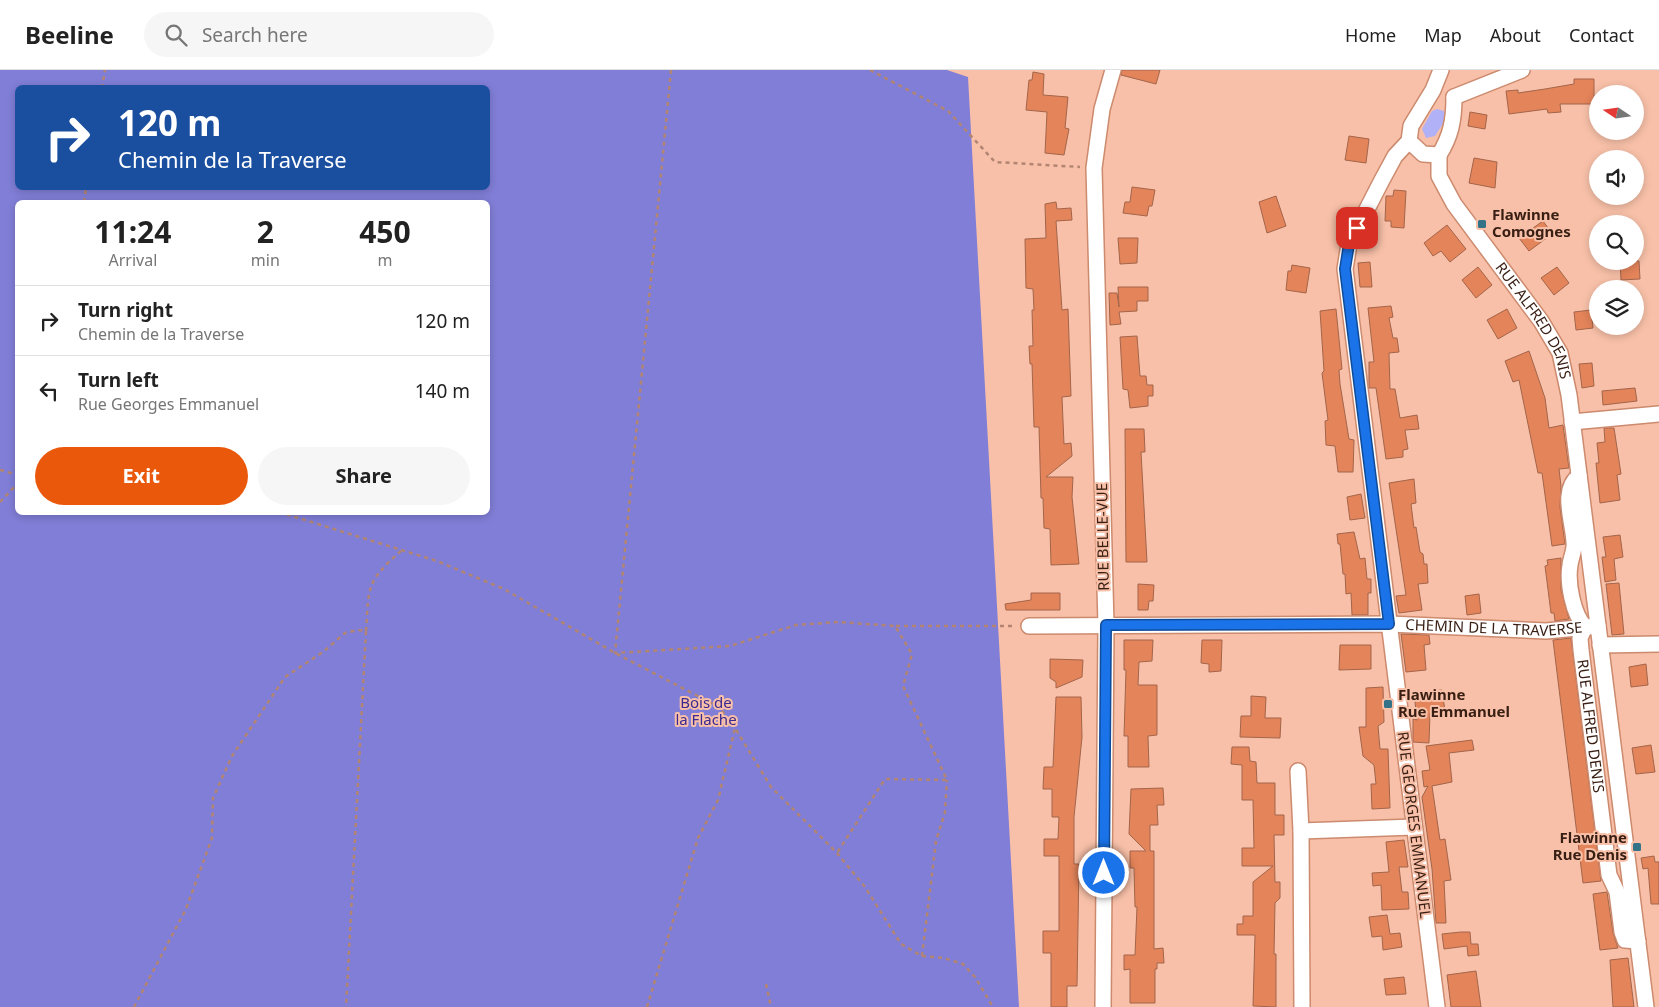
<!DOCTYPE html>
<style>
body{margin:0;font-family:"Noto Sans",sans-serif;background:#f6f6f6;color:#222;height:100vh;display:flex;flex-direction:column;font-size:19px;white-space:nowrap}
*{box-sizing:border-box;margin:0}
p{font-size:16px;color:#767676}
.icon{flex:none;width:28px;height:28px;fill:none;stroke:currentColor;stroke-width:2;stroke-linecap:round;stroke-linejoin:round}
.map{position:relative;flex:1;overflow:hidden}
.details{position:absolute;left:15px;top:130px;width:475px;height:315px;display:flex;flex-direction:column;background:#fff;border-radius:8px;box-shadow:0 2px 8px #0003}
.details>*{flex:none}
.top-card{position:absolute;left:15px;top:15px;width:475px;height:105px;border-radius:8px;box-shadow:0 2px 8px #0003;background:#1a4fa0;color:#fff;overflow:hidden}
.needle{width:32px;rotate:283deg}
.buttons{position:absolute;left:1589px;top:15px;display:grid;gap:10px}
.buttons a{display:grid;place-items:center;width:55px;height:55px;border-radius:50%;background:#fff;box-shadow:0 2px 8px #0003;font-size:25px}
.pin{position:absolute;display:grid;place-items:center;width:42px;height:42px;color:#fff;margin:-21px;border-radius:10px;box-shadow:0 2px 8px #0006}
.me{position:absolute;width:55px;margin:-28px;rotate:0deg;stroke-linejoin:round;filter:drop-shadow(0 0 4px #0008)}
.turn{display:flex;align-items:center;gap:18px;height:105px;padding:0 20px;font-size:22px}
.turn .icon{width:65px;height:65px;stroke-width:2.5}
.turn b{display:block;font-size:35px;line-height:42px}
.eta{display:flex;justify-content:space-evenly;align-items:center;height:85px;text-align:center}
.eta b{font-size:30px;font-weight:700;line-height:35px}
.cta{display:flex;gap:10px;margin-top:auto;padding:10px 20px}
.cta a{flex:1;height:58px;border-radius:30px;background:#ea580c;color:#fff;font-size:20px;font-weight:700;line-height:58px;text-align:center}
.cta a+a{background:#f6f6f6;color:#222}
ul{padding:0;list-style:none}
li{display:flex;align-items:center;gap:15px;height:70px;padding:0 20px;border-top:1px solid #e0e0e0}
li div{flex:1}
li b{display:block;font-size:19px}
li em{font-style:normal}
header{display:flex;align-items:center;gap:30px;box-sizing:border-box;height:70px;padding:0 25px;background:#fff;border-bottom:1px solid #e0e0e0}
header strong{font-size:24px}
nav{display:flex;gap:28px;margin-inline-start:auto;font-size:18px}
.search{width:350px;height:45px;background:#f6f6f6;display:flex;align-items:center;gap:12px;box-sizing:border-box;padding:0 18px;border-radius:28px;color:#767676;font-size:19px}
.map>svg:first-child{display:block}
.green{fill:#b1b1f7}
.forest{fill:#817ed7;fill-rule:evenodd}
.building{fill:#e4845a;stroke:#a3654a}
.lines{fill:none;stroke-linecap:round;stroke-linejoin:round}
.street-casing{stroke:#cc8a6e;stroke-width:18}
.path{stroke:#b28572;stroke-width:2.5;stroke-dasharray:4 4;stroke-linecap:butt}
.street{stroke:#fff;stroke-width:15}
.route-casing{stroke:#114b97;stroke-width:12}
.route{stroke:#1a73e8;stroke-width:9}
.poi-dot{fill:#347288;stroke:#f8c0a8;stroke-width:2}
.labels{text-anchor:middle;stroke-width:4;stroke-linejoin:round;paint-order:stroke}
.poi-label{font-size:15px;font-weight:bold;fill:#381e13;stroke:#f8c0a8;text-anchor:start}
.street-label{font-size:15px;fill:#381e13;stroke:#f8c0a8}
.park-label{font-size:15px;fill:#3b2991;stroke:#f8c0a8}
</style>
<header>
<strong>Beeline</strong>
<div class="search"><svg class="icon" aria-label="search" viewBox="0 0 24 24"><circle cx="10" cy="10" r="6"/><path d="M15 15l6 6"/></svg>Search here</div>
<nav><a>Home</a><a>Map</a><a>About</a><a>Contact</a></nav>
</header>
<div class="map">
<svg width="1659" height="937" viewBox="0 0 1659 937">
<rect width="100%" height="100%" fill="#f8c0a8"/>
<polygon class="green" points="1437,39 1444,41 1446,49 1435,66 1426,68 1422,59 1432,41"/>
<path class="forest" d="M0,0H947L968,7L1019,937H0ZM18,18H488V118H18ZM18,132H488V442H18Z"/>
<g class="building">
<polygon points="1122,0 1160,0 1156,14 1121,5"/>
<polygon points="1033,2 1044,4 1043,25 1068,27 1065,58 1069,59 1064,85 1045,83 1047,42 1026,40 1029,10 1032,10"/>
<polygon points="1574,9 1594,9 1594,34 1560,34 1561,42 1548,43 1547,39 1509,44 1506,21 1518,20 1518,23 1545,19 1574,14"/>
<polygon points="1470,42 1487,45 1485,59 1468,56"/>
<polygon points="1349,66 1369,69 1366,93 1345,90"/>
<polygon points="1474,88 1497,92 1495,118 1469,113"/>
<polygon points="1132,117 1155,120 1152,136 1149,136 1147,146 1123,143 1125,132 1130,132"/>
<polygon points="1394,120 1406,121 1404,158 1391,157 1391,151 1385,151 1386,126 1393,126"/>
<polygon points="1276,126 1286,156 1267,163 1259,132"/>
<polygon points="1056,132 1057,139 1071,138 1072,150 1056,151 1062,240 1068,239 1071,326 1062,327 1064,374 1071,373 1072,386 1046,407 1073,407 1072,427 1079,494 1051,495 1050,459 1044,458 1043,428 1041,428 1039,357 1034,357 1032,294 1030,294 1029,276 1033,276 1032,240 1034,240 1033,219 1026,218 1025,169 1046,168 1045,134"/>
<polygon points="1543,151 1551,162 1548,167 1529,181 1519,168"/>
<polygon points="1447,155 1466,179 1450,192 1441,181 1433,186 1424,173"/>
<polygon points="1118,168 1138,168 1137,193 1120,194"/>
<polygon points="1620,191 1639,191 1640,209 1621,210"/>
<polygon points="1370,192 1372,217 1360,217 1358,193"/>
<polygon points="1292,195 1310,198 1306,223 1286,220 1288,201 1291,201"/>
<polygon points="1478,197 1492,215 1476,228 1462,210"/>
<polygon points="1557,197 1569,213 1554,225 1541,208"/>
<polygon points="1118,217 1148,217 1148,231 1137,231 1137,241 1119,242 1121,254 1110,255 1109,223 1117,223 1119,237"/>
<polygon points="1391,236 1393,247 1389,248 1393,268 1397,268 1399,282 1389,283 1390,319 1395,319 1400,348 1417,345 1419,359 1405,360 1408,379 1403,380 1403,387 1386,389 1376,318 1369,318 1369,292 1374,292 1368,238"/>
<polygon points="1336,239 1342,299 1339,300 1340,314 1349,369 1354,370 1353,402 1338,402 1335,376 1326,375 1325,351 1328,350 1322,303 1324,301 1320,241"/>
<polygon points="1507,239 1517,258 1498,269 1487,250"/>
<polygon points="1591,240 1593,258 1576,260 1574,242"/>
<polygon points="1137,266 1140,306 1146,306 1147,315 1153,315 1153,326 1148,326 1148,336 1130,338 1128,320 1123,319 1120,267"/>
<polygon points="1529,281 1545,328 1549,358 1563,355 1569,398 1559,399 1561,416 1560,437 1565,474 1552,476 1542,403 1538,403 1519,310 1513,312 1505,291"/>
<polygon points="1592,293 1594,316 1582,318 1579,294"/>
<polygon points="1635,318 1637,331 1603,335 1602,321"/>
<polygon points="1604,358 1614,358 1621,404 1617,405 1620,430 1600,433 1596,393 1599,393 1597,373 1605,372"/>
<polygon points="1125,359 1144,359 1145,382 1141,382 1147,492 1126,492"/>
<polygon points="1414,409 1416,433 1411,434 1414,458 1416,457 1420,482 1423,484 1424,494 1427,494 1428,513 1418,514 1422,540 1399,543 1396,526 1406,525 1389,413"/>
<polygon points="1361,424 1365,448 1350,450 1347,427"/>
<polygon points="1354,462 1360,489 1365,488 1367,509 1371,509 1371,523 1368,523 1368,545 1352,545 1351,523 1346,524 1345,504 1343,504 1340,474 1338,474 1337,464"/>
<polygon points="1620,465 1623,487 1614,489 1616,510 1605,512 1602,487 1606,487 1603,467"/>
<polygon points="1561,488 1561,520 1569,549 1555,551 1554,543 1551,543 1545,496 1548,495 1547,490"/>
<polygon points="1619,513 1624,564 1612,565 1606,514"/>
<polygon points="1138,514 1154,515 1153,531 1149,531 1148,540 1138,540"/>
<polygon points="1031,523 1060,523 1060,540 1006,540 1005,534 1031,530"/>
<polygon points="1479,524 1481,543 1467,545 1465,526"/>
<polygon points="1401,564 1429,565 1430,574 1424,575 1426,600 1406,602"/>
<polygon points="1571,568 1601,811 1583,813 1553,570"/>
<polygon points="1124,570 1153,570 1152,591 1139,592 1138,615 1157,615 1157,665 1148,666 1149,697 1128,697 1128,666 1124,666 1126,600 1124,600"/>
<polygon points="1202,570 1222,570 1221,601 1209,602 1209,594 1201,593"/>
<polygon points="1340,575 1371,575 1371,599 1339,600"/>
<polygon points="1050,589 1083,590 1082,607 1056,618 1056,612 1050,608"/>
<polygon points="1646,594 1648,615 1631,617 1629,597"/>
<polygon points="1383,617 1384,652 1378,656 1380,679 1388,679 1390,738 1372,739 1371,714 1376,714 1374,695 1363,686 1359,657 1366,657 1366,618"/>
<polygon points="1442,620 1445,641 1430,643 1429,673 1413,672 1413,649 1417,650 1414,623"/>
<polygon points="1251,626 1266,627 1265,648 1281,648 1280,668 1240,667 1241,646 1251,646"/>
<polygon points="1056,627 1081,627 1082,667 1074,747 1074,794 1079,794 1077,916 1067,916 1067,937 1051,937 1051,883 1043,883 1043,861 1059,861 1059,786 1044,786 1044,769 1058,769 1059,747 1052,747 1052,719 1043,719 1044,697 1053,697"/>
<polygon points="1472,670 1474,680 1449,683 1452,712 1432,716 1440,770 1445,769 1451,810 1444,811 1446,853 1436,853 1432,799 1422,727 1428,716 1424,717 1422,701 1430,700 1426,676"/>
<polygon points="1651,675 1655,702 1636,704 1632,678"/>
<polygon points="1232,677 1249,677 1250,691 1256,692 1257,713 1275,713 1275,745 1284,745 1284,765 1274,765 1275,812 1280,812 1280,828 1275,833 1274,884 1276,884 1276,937 1253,936 1255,865 1237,865 1237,854 1243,854 1243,846 1253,846 1253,812 1273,796 1242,796 1242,778 1254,778 1253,730 1242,730 1242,695 1231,694"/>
<polygon points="1163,718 1164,735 1157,735 1158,755 1150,755 1150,781 1154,781 1154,879 1163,878 1164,893 1157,893 1157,899 1155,899 1155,933 1130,933 1130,899 1124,900 1124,885 1135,885 1137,837 1135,837 1134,798 1130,798 1130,781 1146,781 1129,764 1131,719"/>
<polygon points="1404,770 1408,797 1399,797 1402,822 1408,822 1409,839 1382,840 1381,815 1373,816 1372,803 1389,802 1386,772"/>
<polygon points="1654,786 1655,792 1659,792 1659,834 1651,834 1648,798 1643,799 1641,788"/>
<polygon points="1607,822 1613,863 1618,878 1600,880 1593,824"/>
<polygon points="1387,845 1390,864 1400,863 1402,877 1383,880 1382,866 1372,867 1369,847"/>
<polygon points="1461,862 1470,862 1471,874 1478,874 1479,885 1468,886 1467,876 1444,879 1442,864"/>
<polygon points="1628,888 1634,937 1613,937 1610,890"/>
<polygon points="1476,901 1481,937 1451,937 1447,905"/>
<polygon points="1404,907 1406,924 1386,925 1384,909"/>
</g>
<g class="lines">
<g class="street-casing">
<g id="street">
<polyline points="1454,27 1522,0"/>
<polyline points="1409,71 1423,84 1439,85"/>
<path id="s1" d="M1439,85V106L1454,134L1541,251L1560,283L1569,325L1646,937"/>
<path d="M1439,85C1451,66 1454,50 1454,27"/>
<polyline points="1572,352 1659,344"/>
<path id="s2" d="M1579,406C1560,420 1573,451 1574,472C1575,480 1571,487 1570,495C1567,513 1573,544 1585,557L1580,568L1581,580L1609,805L1617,822L1622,862L1625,870L1638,871"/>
<path id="s3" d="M1029,556L1389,554L1546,561L1598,556"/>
<polyline points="1600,575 1659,574"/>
<polyline points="1298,701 1301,761 1302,937"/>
<polyline points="1301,761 1414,757"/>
<polyline points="1103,937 1106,555 1094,98 1102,39 1113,0"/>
<polyline points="1437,937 1345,199 1349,174 1382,110 1395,86 1409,71 1411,56 1433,20 1441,0"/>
</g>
</g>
<g class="path">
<polyline points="671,0 615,583 730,576 796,555 838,552 895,556 912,584 903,616 947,710 885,709 837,783"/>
<polyline points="870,0 948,41 995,92 1080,97"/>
<polyline points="102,18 105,0"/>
<polyline points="84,132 86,118"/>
<polyline points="0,400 18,405"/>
<polyline points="0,432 18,413"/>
<polyline points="279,442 437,491 504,519 615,583 719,637 735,658 771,717 837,783 865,817 901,874 922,886 944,888 963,894 975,907 993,937"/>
<polyline points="896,556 1015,556"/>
<path d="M366,561C369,515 366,512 402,480"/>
<polyline points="922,886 936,771 945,742 947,710"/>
<polyline points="766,914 771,937"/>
<polyline points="134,937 186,839 212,768 213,728 232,686 285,607 323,582 345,563 358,560 366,561 346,937"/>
<polyline points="647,937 698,768 718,730 735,658"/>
</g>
<use href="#street" class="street"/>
</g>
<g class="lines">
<g class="route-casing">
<polyline id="route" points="1104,803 1106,555 1389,554 1345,199 1349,174 1357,158"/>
</g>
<use href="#route" class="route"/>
</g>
<g class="poi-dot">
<rect x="1477" y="149" width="10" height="10" rx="2.5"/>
<rect x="1383" y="629" width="10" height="10" rx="2.5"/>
<rect x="1632" y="772" width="10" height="10" rx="2.5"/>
</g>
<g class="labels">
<g class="poi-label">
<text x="1492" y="150">Flawinne<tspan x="1492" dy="17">Comognes</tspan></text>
<text x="1398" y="630">Flawinne<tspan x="1398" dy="17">Rue Emmanuel</tspan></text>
<text x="1627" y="773" text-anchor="end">Flawinne<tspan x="1627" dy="17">Rue Denis</tspan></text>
</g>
<g class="street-label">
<text dy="5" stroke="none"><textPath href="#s1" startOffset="195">RUE ALFRED DENIS</textPath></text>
<text transform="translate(1103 467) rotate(-91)" y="5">RUE BELLE-VUE</text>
<text dy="5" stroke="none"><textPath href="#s3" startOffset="465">CHEMIN DE LA TRAVERSE</textPath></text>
<text dy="5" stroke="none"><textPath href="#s2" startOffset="259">RUE ALFRED DENIS</textPath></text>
<text transform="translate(1414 755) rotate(83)" y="5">RUE GEORGES EMMANUEL</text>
</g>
<g class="park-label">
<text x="706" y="638">Bois de<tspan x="706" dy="17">la Flache</tspan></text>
</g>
</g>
</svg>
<div class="buttons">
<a><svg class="needle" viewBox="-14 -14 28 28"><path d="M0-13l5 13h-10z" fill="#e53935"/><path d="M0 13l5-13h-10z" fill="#767676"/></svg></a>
<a><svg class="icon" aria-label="sound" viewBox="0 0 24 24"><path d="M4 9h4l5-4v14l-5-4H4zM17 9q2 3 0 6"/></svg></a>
<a><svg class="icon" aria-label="search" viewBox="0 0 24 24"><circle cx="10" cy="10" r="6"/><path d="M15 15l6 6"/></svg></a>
<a><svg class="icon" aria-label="layers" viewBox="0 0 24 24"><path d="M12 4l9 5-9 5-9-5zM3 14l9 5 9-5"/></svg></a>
</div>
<div class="pin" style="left:1357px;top:158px;background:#d93025"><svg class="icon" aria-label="arrive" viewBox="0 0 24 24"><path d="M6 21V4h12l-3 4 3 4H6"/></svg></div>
<svg class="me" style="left:1104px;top:803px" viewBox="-20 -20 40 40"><circle r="17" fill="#1a73e8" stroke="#fff" stroke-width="3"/><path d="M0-11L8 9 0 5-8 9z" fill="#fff"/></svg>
<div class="top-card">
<div class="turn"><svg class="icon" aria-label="right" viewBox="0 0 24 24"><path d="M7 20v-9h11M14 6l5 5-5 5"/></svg><div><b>120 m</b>Chemin de la Traverse</div></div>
</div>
<section class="details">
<div class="eta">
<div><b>11:24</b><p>Arrival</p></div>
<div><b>2</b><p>min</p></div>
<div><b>450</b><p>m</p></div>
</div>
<ul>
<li><svg class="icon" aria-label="right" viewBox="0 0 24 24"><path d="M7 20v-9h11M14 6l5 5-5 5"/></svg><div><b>Turn right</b><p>Chemin de la Traverse</p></div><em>120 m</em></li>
<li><svg class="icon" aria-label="left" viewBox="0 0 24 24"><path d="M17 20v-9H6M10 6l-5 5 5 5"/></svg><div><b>Turn left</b><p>Rue Georges Emmanuel</p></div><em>140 m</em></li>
</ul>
<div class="cta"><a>Exit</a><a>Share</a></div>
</section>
</div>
